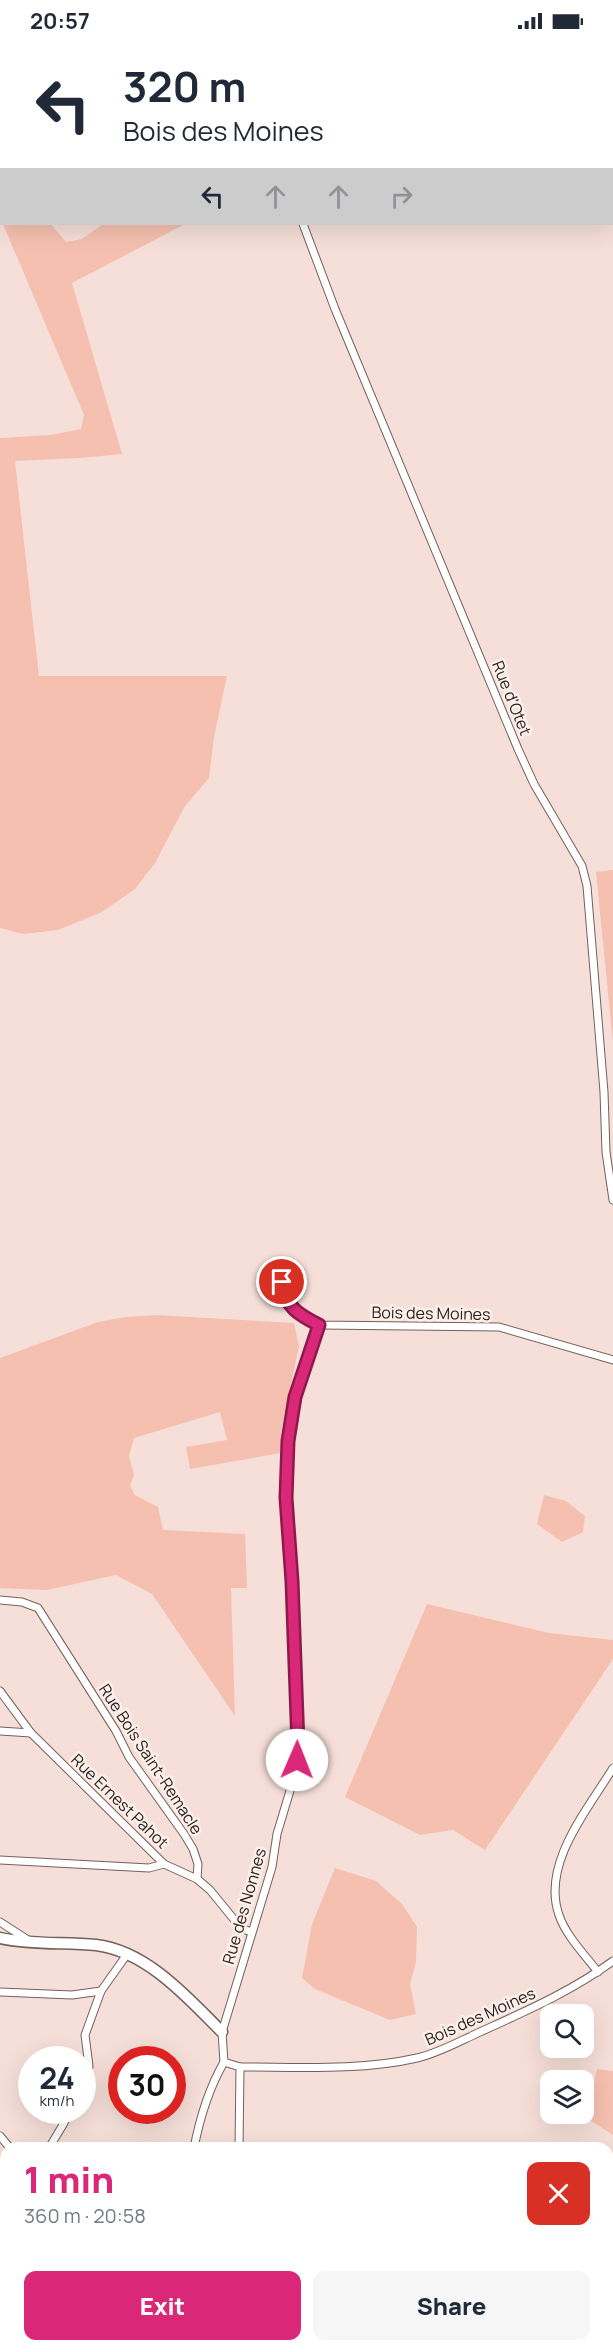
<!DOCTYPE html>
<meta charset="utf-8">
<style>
body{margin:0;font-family:Manrope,sans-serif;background:#f6f6f7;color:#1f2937;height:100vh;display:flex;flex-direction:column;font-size:22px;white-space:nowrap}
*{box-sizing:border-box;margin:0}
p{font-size:20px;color:#747a83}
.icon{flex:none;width:33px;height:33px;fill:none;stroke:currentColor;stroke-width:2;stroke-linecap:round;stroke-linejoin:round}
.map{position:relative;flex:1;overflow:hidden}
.drawer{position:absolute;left:0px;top:2100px;width:614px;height:210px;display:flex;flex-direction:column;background:#fff;border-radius:18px 18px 0 0;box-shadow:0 6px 24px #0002}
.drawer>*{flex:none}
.top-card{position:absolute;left:0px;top:0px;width:614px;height:183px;box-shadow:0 6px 24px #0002;background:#fff;color:#1f2937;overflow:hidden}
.buttons{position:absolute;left:540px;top:1962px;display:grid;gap:12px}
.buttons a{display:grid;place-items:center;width:54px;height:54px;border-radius:12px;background:#fff;box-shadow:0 6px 24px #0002;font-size:30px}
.speed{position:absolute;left:18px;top:2004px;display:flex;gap:12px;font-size:30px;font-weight:700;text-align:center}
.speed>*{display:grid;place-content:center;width:78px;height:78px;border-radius:50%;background:#fff;box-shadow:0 6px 24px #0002;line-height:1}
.speed small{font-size:15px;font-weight:400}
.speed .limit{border:9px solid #d22;background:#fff;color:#111}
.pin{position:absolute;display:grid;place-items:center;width:51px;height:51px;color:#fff;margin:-26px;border:3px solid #fff;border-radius:50%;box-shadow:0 2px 6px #0007}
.me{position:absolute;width:66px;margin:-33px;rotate:1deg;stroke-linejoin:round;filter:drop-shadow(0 0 4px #0008)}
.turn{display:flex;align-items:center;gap:21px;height:126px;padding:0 24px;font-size:27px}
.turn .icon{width:78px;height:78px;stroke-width:2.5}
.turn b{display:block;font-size:42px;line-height:51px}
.lanes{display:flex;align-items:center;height:57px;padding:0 24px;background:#0003;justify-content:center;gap:30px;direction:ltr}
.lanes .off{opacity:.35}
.round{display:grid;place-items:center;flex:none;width:63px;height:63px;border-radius:12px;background:#f6f6f7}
.head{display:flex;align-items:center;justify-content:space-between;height:102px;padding:0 24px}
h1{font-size:36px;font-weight:800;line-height:45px;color:#db2777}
.cta{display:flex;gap:12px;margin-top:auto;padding:12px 24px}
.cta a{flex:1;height:69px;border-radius:12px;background:#db2777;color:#fff;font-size:24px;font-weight:800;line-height:69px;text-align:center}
.cta a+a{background:#f6f6f7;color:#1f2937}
.status{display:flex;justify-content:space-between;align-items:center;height:42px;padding:0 30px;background:#fff;direction:ltr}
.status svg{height:16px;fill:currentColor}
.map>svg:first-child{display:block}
.green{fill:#f6c0b0}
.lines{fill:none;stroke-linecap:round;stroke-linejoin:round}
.street-casing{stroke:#74605a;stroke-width:9}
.secondary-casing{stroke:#74605a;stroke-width:13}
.street{stroke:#fff;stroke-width:7}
.secondary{stroke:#fff;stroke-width:10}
.route-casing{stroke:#8e194d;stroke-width:15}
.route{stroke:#db2777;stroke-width:10}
.labels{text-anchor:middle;stroke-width:5;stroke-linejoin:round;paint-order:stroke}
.street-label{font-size:16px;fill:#28201d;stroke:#fdefea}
</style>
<div class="status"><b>20:57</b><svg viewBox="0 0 49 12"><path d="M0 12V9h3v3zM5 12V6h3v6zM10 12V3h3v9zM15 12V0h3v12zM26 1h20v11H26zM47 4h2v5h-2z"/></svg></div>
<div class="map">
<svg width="613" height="2310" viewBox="0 0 613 2310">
<rect width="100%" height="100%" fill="#f6dfd8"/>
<g class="green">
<polygon points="3,182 51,182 66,200 82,197 103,182 185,182 72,241 122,412 80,416 15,419 39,634 227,634 214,695 209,736 185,764 155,821 135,847 102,870 58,888 23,892 0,886 0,396 51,393 81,387 84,373"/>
<polygon points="613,828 613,1001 596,830"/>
<polygon points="156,1273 294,1281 299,1304 281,1390 281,1411 190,1427 186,1405 227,1398 220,1370 134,1396 129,1414 134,1433 130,1444 135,1453 158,1465 163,1488 245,1492 247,1546 231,1546 235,1674 152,1552 116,1533 47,1548 0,1546 0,1316 98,1280 125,1275"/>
<polygon points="544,1453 566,1459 585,1474 583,1490 562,1500 537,1482"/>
<polygon points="427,1562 549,1591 613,1598 613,1617 485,1808 453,1788 420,1793 345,1755"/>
<polygon points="335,1826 376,1839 402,1862 417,1885 416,1920 410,1942 416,1972 390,1978 315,1947 302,1936 312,1882"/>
<polygon points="597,2027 613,2029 613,2093 585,2075"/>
<polygon points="613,2120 613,2281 608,2279 608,2133"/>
</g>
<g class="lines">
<g class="street-casing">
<g id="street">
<polyline points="223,2 227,0"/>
<polyline points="0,100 2,99"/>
<polyline points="303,182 335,267 518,707 534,742 582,824 587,844 604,1050 606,1110 613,1158"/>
<path d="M282,1226C282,1260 290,1267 319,1283L499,1285L613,1318"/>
<polyline points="0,1558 22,1560 38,1566 116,1689 129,1715 184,1792 193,1807 198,1822 197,1837"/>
<polyline points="0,1649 31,1691 164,1822 197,1837 210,1848 241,1886 251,1890"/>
<polyline points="0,1689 31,1691"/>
<polyline points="0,1818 149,1826 164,1822"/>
<polyline points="0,1880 28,1898"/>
<path d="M598,1930C585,1913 566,1894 559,1873C541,1822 588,1767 613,1726"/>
<polyline points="0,1950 72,1953 101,1949"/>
<polyline points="224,2020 222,1990 272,1825 277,1792 295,1732 298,1703 292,1539 286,1457 288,1399 295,1355 319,1283"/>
<path d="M224,2020L240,2025C298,2025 360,2029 417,2016C439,2011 460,1999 480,1990C526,1969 572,1949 613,1919"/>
<polyline points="82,2036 89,2024 85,1993 101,1949 128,1911"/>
<polyline points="0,2094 10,2106"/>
<polyline points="49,2106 64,2081 69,2068"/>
<path d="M194,2106C200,2075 208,2048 224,2020"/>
<polyline points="239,2106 240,2025"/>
<polyline points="176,2304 178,2310"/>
<polyline points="230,2304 237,2310"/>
<polyline points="340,2304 346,2310"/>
</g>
</g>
<g class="secondary-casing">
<path id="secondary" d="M0,1896C32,1903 64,1900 96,1903C147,1909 188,1956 222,1990"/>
</g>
<use href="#street" class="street"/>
<use href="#secondary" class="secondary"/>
</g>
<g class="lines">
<g class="route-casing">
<path id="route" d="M282,1240C286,1266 298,1272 319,1283L295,1355L288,1399L286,1456L292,1539L298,1703L297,1718"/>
</g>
<use href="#route" class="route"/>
</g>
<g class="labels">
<g class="street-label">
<text transform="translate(512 656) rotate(68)" y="6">Rue d'Otet</text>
<text transform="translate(431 1271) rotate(1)" y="6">Bois des Moines</text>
<text transform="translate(151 1717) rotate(57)" y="6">Rue Bois Saint-Remacle</text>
<text transform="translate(120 1759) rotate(44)" y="6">Rue Ernest Pahot</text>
<text transform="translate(244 1864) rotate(-74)" y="6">Rue des Nonnes</text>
<text transform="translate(480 1974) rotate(-24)" y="6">Bois des Moines</text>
</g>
</g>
</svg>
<div class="buttons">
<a><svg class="icon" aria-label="search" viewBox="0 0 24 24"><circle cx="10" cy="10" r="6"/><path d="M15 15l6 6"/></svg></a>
<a><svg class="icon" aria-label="layers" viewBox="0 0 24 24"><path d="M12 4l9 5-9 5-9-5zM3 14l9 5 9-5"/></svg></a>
</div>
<div class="speed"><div>24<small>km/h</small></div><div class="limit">30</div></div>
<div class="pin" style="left:282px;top:1240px;background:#d93025"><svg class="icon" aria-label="arrive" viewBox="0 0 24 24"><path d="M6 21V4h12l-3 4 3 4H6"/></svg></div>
<svg class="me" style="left:297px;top:1718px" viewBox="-20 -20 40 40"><circle r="19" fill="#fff"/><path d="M0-13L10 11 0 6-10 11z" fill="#db2777"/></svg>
<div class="top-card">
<div class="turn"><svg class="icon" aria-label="left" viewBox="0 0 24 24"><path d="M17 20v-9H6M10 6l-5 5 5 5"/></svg><div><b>320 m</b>Bois des Moines</div></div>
<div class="lanes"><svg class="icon" aria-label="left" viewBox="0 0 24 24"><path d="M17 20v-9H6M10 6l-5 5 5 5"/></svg><svg class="icon off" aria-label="ahead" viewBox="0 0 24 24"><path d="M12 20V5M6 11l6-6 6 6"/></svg><svg class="icon off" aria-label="ahead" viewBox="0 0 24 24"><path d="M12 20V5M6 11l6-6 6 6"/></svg><svg class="icon off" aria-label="right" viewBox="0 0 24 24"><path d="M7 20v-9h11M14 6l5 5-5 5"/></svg></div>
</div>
<section class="drawer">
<div class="head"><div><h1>1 min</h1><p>360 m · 20:58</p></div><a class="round" style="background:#d93025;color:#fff"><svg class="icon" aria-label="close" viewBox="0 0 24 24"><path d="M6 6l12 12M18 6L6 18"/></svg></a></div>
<div class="cta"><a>Exit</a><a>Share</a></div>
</section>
</div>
